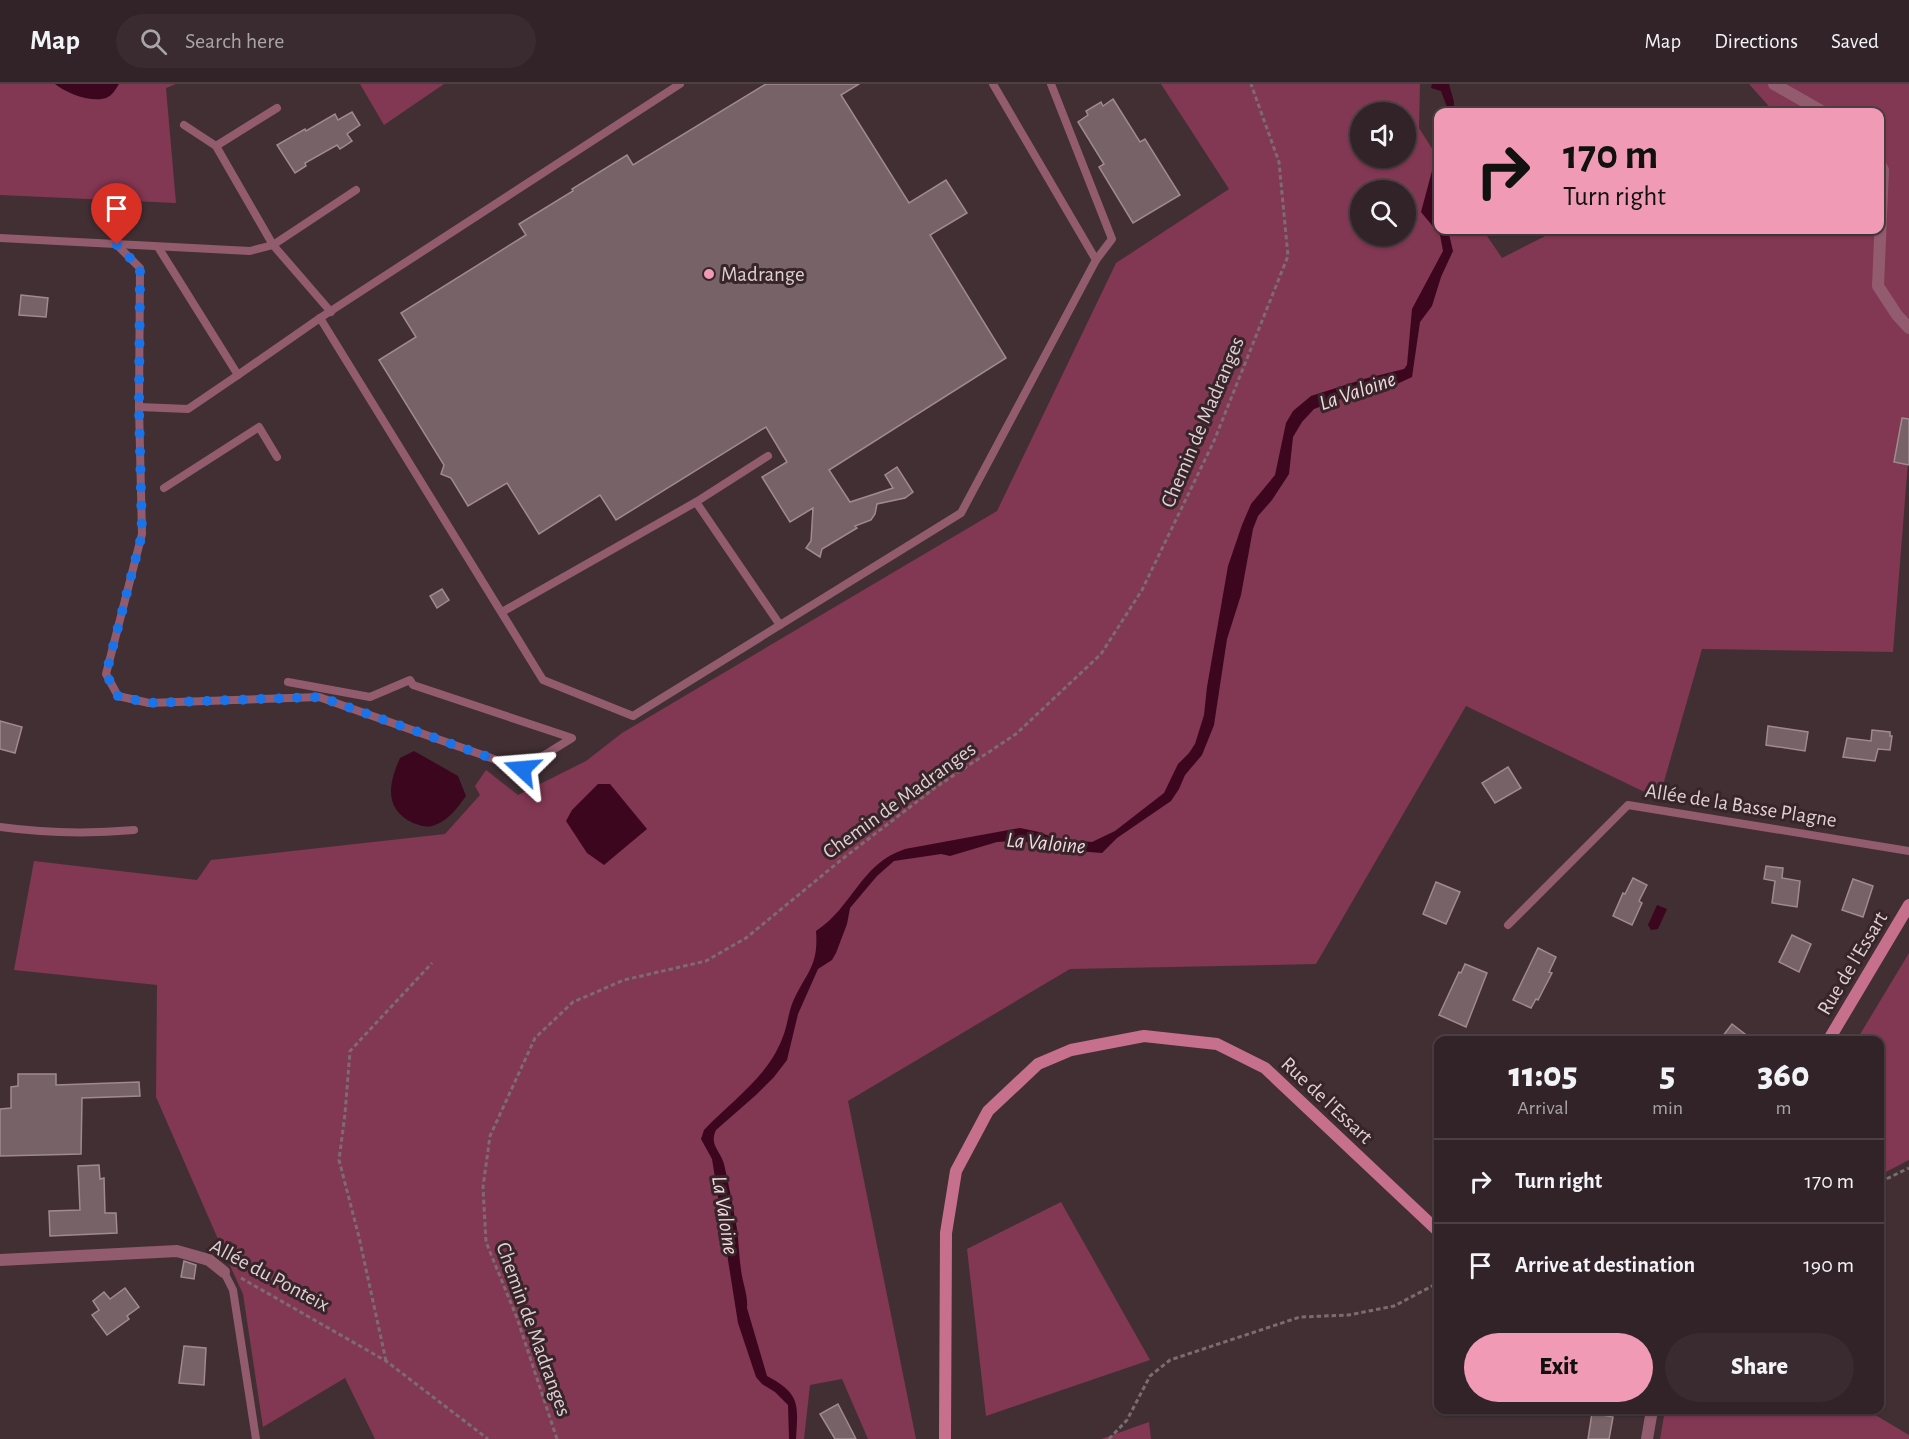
<!DOCTYPE html>
<meta charset="utf-8">
<style>
body{margin:0;font-family:"Alegreya Sans",sans-serif;background:#392b2f;color:#f1f3f6;height:100vh;display:flex;flex-direction:column;font-size:22px;white-space:nowrap}
*{box-sizing:border-box;margin:0}
p{font-size:20px;color:#a8a4a7}
.icon{flex:none;width:33px;height:33px;fill:none;stroke:currentColor;stroke-width:2;stroke-linecap:round;stroke-linejoin:round}
.map{position:relative;flex:1;overflow:hidden}
.drawer{position:absolute;left:1434px;top:952px;width:450px;height:378px;display:flex;flex-direction:column;background:#312327;border-radius:12px;box-shadow:0 2px 4px #0004,0 0 0 2px #4c4044}
.drawer>*{flex:none}
.hud{position:absolute;left:1434px;top:24px;width:450px;height:126px;border-radius:12px;box-shadow:0 2px 4px #0004,0 0 0 2px #4c4044;background:#f09ab6;color:#111;overflow:hidden}
.tools{position:absolute;left:1350px;top:18px;display:grid;gap:12px}
.tools a{display:grid;place-items:center;width:66px;height:66px;border-radius:50%;background:#312327;box-shadow:0 2px 4px #0004,0 0 0 2px #4c4044;font-size:30px}
.pin{position:absolute;display:grid;place-items:center;width:51px;height:51px;color:#fff;margin:-62px -26px;border-radius:50% 50% 50% 0;rotate:-45deg;box-shadow:0 0 6px #0007}
.pin .icon{rotate:45deg}
.me{position:absolute;width:66px;margin:-33px;rotate:289deg;stroke-linejoin:round;filter:drop-shadow(0 0 4px #0008)}
.turn{display:flex;align-items:center;gap:21px;height:126px;padding:0 30px;font-size:27px}
.turn .icon{width:78px;height:78px;stroke-width:2.5}
.turn b{display:block;font-size:42px;line-height:51px}
.eta{display:flex;justify-content:space-evenly;align-items:center;height:102px;text-align:center}
.eta b{font-size:36px;font-weight:800;line-height:42px}
.button{display:flex;gap:12px;margin-top:auto;padding:12px 30px}
.button a{flex:1;height:69px;border-radius:36px;background:#f09ab6;color:#111;font-size:24px;font-weight:800;line-height:69px;text-align:center}
.button a+a{background:#392b2f;color:#f1f3f6}
ul{padding:0;list-style:none}
li{display:flex;align-items:center;gap:18px;height:84px;padding:0 30px;border-top:2px solid #4c4044}
li div{flex:1}
li b{display:block;font-size:22px}
li em{font-style:normal}
header{display:flex;align-items:center;gap:36px;box-sizing:border-box;height:84px;padding:0 30px;background:#312327;border-bottom:2px solid #4c4044}
header strong{font-size:28px}
nav{display:flex;gap:33px;margin-inline-start:auto;font-size:21px}
.search{width:420px;height:54px;background:#392b2f;display:flex;align-items:center;gap:15px;box-sizing:border-box;padding:0 21px;border-radius:33px;color:#a8a4a7;font-size:22px}
.map>svg:first-child{display:block}
.green{fill:#823753;fill-rule:evenodd}
.water{fill:#3c061e}
.building{fill:#776268;stroke:#a08a90;stroke-width:1.5}
.lines{fill:none;stroke-linecap:round;stroke-linejoin:round}
.path{stroke:#7c6c70;stroke-width:3;stroke-dasharray:4.5 3;stroke-linecap:butt}
.lane{stroke:#935c6e;stroke-width:8}
.street{stroke:#935c6e;stroke-width:12}
.secondary{stroke:#c7708d;stroke-width:12}
.route{stroke:#1a73e8;stroke-width:10;stroke-dasharray:0 18}
.poi-dot{fill:#f09ab6;stroke:#37252a;stroke-width:2}
.labels{text-anchor:middle;stroke-width:6;stroke-linejoin:round;paint-order:stroke}
.poi-label{font-size:21px;fill:#ddd0d4;stroke:#37252a;text-anchor:start}
.street-label{font-size:21px;fill:#ddd0d4;stroke:#37252a}
.water-label{font-size:22px;font-style:italic;fill:#f2dae1;stroke:#37252a}
</style>
<header>
<strong>Map</strong>
<div class="search"><svg class="icon" aria-label="search" viewBox="0 0 24 24"><circle cx="10" cy="10" r="6"/><path d="M15 15l6 6"/></svg>Search here</div>
<nav><a>Map</a><a>Directions</a><a>Saved</a></nav>
</header>
<div class="map">
<svg width="1909" height="1355" viewBox="0 0 1909 1355">
<rect width="100%" height="100%" fill="#412f34"/>
<g class="green">
<polygon points="0,0 176,0 166,4 176,119 0,111"/>
<polygon points="360,0 444,0 384,41"/>
<path d="M1161,0H1420L1419,44L1438,74V146H1483L1502,174L1557,146H1880V28H1774L1749,0H1909V365L1893,568L1702,565L1659,715L1466,622L1316,880L1070,885L848,1017L916,1355H868L842,1295L810,1301L804,1355H375L345,1294L263,1343L243,1210L221,1162L156,1013L157,901L14,886L34,777L197,796L211,776L445,750L480,711L475,702L486,686L518,711L586,677L622,649L997,427L1116,179L1229,105ZM1360,28H1406V74H1360ZM1360,106H1406V152H1360Z"/>
<polygon points="1909,869 1909,1076 1880,1091 1880,957 1856,957"/>
<polygon points="1061,1118 1150,1276 986,1332 967,1165"/>
<polygon points="1665,1326 1867,1326 1909,1351 1909,1355 1660,1355"/>
<polygon points="1149,1338 1151,1355 1101,1355"/>
</g>
<g class="water">
<path d="M55,0H119C115,6 113,11 106,14C91,19 66,9 55,0Z"/>
<polygon points="1432,0 1449,0 1454,18 1454,28 1447,28 1447,23 1441,7 1431,4"/>
<path d="M1438,47V95L1432,127L1438,135V146H1448L1453,167L1441,193L1432,222L1420,238L1412,293L1397,300L1377,301L1314,325L1302,338L1293,353L1289,390L1272,416L1258,432L1253,445L1241,511L1227,555L1214,641L1202,671L1185,691L1179,705L1171,717L1117,754L1102,769L1050,765L1028,758L1013,757L997,758L950,772L941,770L894,777L877,792L850,824L847,840L836,869L832,876L818,885L798,930L787,976L774,993L756,1011L716,1046C709,1061 720,1066 724,1080C729,1101 733,1124 737,1145C739,1160 739,1176 742,1192C744,1203 748,1212 747,1224L767,1292C801,1310 798,1321 796,1355H789L788,1321L775,1308L762,1300L756,1293L738,1239L712,1075L701,1055L704,1046C731,1017 767,994 782,955C787,944 788,931 792,920C805,889 819,884 816,847C853,823 860,780 905,765L1020,744L1039,748L1057,755L1092,758L1115,747L1164,709L1178,680L1189,669L1195,660L1204,631L1207,603L1228,482L1242,441L1251,420L1275,391L1286,339L1293,327L1311,312L1364,295L1404,285L1407,281L1412,225L1443,167L1440,151L1421,128L1436,72L1434,54Z"/>
<path d="M414,667L458,692L466,712C458,723 449,736 435,741C427,744 421,742 413,739C383,725 389,699 400,674Z"/>
<polygon points="598,700 610,700 647,745 604,781 587,769 566,737 572,726"/>
<polygon points="1657,821 1667,825 1658,845 1651,846 1648,841"/>
</g>
<g class="building">
<polygon points="766,0 859,0 841,11 909,119 946,96 967,129 930,151 1006,274 829,386 850,418 893,404 885,391 897,383 913,408 905,414 877,420 875,430 871,436 855,442 857,444 822,465 820,473 806,464 811,457 813,424 790,438 762,393 787,378 766,343 616,436 600,411 539,450 507,399 468,422 451,394 441,390 444,381 379,276 416,253 401,229 526,151 519,140 573,107 572,105 627,71 633,81"/>
<polygon points="1113,15 1140,58 1145,55 1180,111 1133,139 1099,83 1104,80 1078,38 1088,31 1086,27 1101,18 1103,22"/>
<polygon points="352,28 360,41 347,50 352,57 340,65 337,61 305,79 306,82 295,89 277,61 305,45 306,47 335,30 338,36"/>
<polygon points="21,211 48,214 46,233 19,231"/>
<polygon points="1902,334 1909,335 1909,381 1894,378"/>
<polygon points="442,505 449,516 437,524 430,512"/>
<polygon points="0,637 22,643 15,669 0,665"/>
<polygon points="1768,642 1808,648 1805,667 1766,661"/>
<polygon points="1872,646 1890,648 1890,652 1892,652 1890,666 1878,665 1875,677 1843,673 1847,654 1871,657"/>
<polygon points="1508,683 1521,704 1495,719 1482,699"/>
<polygon points="1766,782 1783,784 1782,794 1800,797 1797,823 1772,819 1775,797 1764,795"/>
<polygon points="1633,794 1647,801 1639,817 1642,819 1632,841 1613,832 1623,809 1625,810"/>
<polygon points="1853,795 1873,802 1863,833 1842,826"/>
<polygon points="1436,798 1460,808 1446,840 1423,830"/>
<polygon points="1792,851 1811,860 1799,888 1779,878"/>
<polygon points="1538,864 1556,873 1549,888 1552,889 1538,916 1536,915 1531,924 1513,916"/>
<polygon points="1465,880 1487,889 1466,943 1439,931 1459,888 1461,889"/>
<polygon points="1732,940 1754,957 1719,957"/>
<polygon points="18,990 56,990 56,1001 139,998 140,1012 82,1014 81,1070 0,1072 0,1025 11,1024 11,1003 18,1002"/>
<polygon points="99,1081 100,1095 104,1094 105,1129 116,1129 117,1149 50,1152 49,1127 80,1126 78,1082"/>
<polygon points="184,1177 196,1181 194,1195 181,1193"/>
<polygon points="125,1204 139,1223 127,1232 129,1235 107,1251 92,1231 99,1226 93,1217 104,1208 110,1215"/>
<polygon points="184,1262 206,1264 204,1301 179,1299"/>
<polygon points="838,1320 856,1355 835,1355 820,1330"/>
<polygon points="1592,1329 1613,1333 1609,1355 1588,1355"/>
</g>
<g class="lines">
<g class="path">
<polyline points="1880,1098 1909,1084"/>
<polyline points="241,1194 386,1277 488,1355"/>
<polyline points="386,1277 359,1153 339,1076 345,1030 350,967 432,879"/>
<polyline points="557,1355 517,1234 486,1158 483,1103 490,1052 535,954 573,918 624,896 706,877 746,854 841,776 936,703 1016,650 1101,570 1142,506 1214,357 1288,172 1279,78 1251,0"/>
<polyline points="1109,1355 1127,1336 1150,1292 1170,1276 1300,1233 1349,1231 1394,1222 1438,1199"/>
</g>
<g class="lane">
<polyline points="1051,0 1112,155 1096,176"/>
<polyline points="277,24 216,62 273,161 331,228"/>
<polyline points="184,41 216,62"/>
<polyline points="0,154 250,167 273,161 356,106"/>
<polyline points="117,161 140,184 139,323 142,450 106,590 118,612 149,619 319,613 522,685 572,654 413,601 410,596 370,613 288,598"/>
<polyline points="158,163 238,291 320,234 680,0"/>
<polyline points="320,234 543,596 633,632 961,429 1096,176 993,0"/>
<polyline points="139,323 188,325 238,291"/>
<polyline points="164,404 259,343 277,373"/>
<polyline points="696,418 768,372"/>
<polyline points="502,528 696,418 780,541"/>
<path d="M0,743C44,749 89,750 134,746"/>
<polyline points="1508,841 1628,721 1909,767"/>
<polyline points="224,1188 233,1206 256,1355"/>
</g>
<g class="street">
<polyline points="1774,0 1823,28"/>
<polyline points="1880,80 1883,86 1878,202 1897,231 1909,244"/>
<polyline points="0,1176 177,1167 209,1176 224,1188"/>
<polyline points="1647,1355 1652,1326"/>
</g>
<g class="secondary">
<polyline points="1828,957 1909,821"/>
<polyline points="945,1355 946,1149 956,1087 988,1027 1038,980 1071,966 1144,952 1217,960 1265,984 1438,1147"/>
</g>
</g>
<g class="lines">
<polyline class="route" points="117,161 140,184 139,323 142,450 106,590 118,612 149,619 320,613 522,685"/>
</g>
<circle class="poi-dot" cx="709" cy="190" r="6"/>
<g class="labels">
<g class="poi-label">
<text x="721" y="197">Madrange</text>
</g>
<g class="street-label">
<text transform="translate(1202 338) rotate(-67)" y="7">Chemin de Madranges</text>
<text transform="translate(899 716) rotate(-36)" y="7">Chemin de Madranges</text>
<text transform="translate(1741 721) rotate(9)" y="7">Allée de la Basse Plagne</text>
<text transform="translate(1852 879) rotate(-59)" y="7">Rue de l'Essart</text>
<text transform="translate(1327 1016) rotate(43)" y="7">Rue de l'Essart</text>
<text transform="translate(270 1191) rotate(28)" y="7">Allée du Ponteix</text>
<text transform="translate(534 1245) rotate(70)" y="7">Chemin de Madranges</text>
</g>
<g class="water-label">
<text transform="translate(1357 306) rotate(-19)" y="8">La Valoine</text>
<text transform="translate(1046 758) rotate(5)" y="8">La Valoine</text>
<text transform="translate(726 1131) rotate(81)" y="8">La Valoine</text>
</g>
</g>
</svg>
<div class="tools">
<a><svg class="icon" aria-label="sound" viewBox="0 0 24 24"><path d="M4 9h4l5-4v14l-5-4H4zM17 9q2 3 0 6"/></svg></a>
<a><svg class="icon" aria-label="search" viewBox="0 0 24 24"><circle cx="10" cy="10" r="6"/><path d="M15 15l6 6"/></svg></a>
</div>
<div class="pin" style="left:117px;top:161px;background:#d93025"><svg class="icon" aria-label="arrive" viewBox="0 0 24 24"><path d="M6 21V4h12l-3 4 3 4H6"/></svg></div>
<svg class="me" style="left:522px;top:685px" viewBox="-20 -20 40 40"><path d="M0-17L14 15 0 8-14 15z" fill="#1a73e8" stroke="#fff" stroke-width="4"/></svg>
<div class="hud">
<div class="turn"><svg class="icon" aria-label="right" viewBox="0 0 24 24"><path d="M7 20v-9h11M14 6l5 5-5 5"/></svg><div><b>170 m</b>Turn right</div></div>
</div>
<section class="drawer">
<div class="eta">
<div><b>11:05</b><p>Arrival</p></div>
<div><b>5</b><p>min</p></div>
<div><b>360</b><p>m</p></div>
</div>
<ul>
<li><svg class="icon" aria-label="right" viewBox="0 0 24 24"><path d="M7 20v-9h11M14 6l5 5-5 5"/></svg><div><b>Turn right</b></div><em>170 m</em></li>
<li><svg class="icon" aria-label="arrive" viewBox="0 0 24 24"><path d="M6 21V4h12l-3 4 3 4H6"/></svg><div><b>Arrive at destination</b></div><em>190 m</em></li>
</ul>
<div class="button"><a>Exit</a><a>Share</a></div>
</section>
</div>
